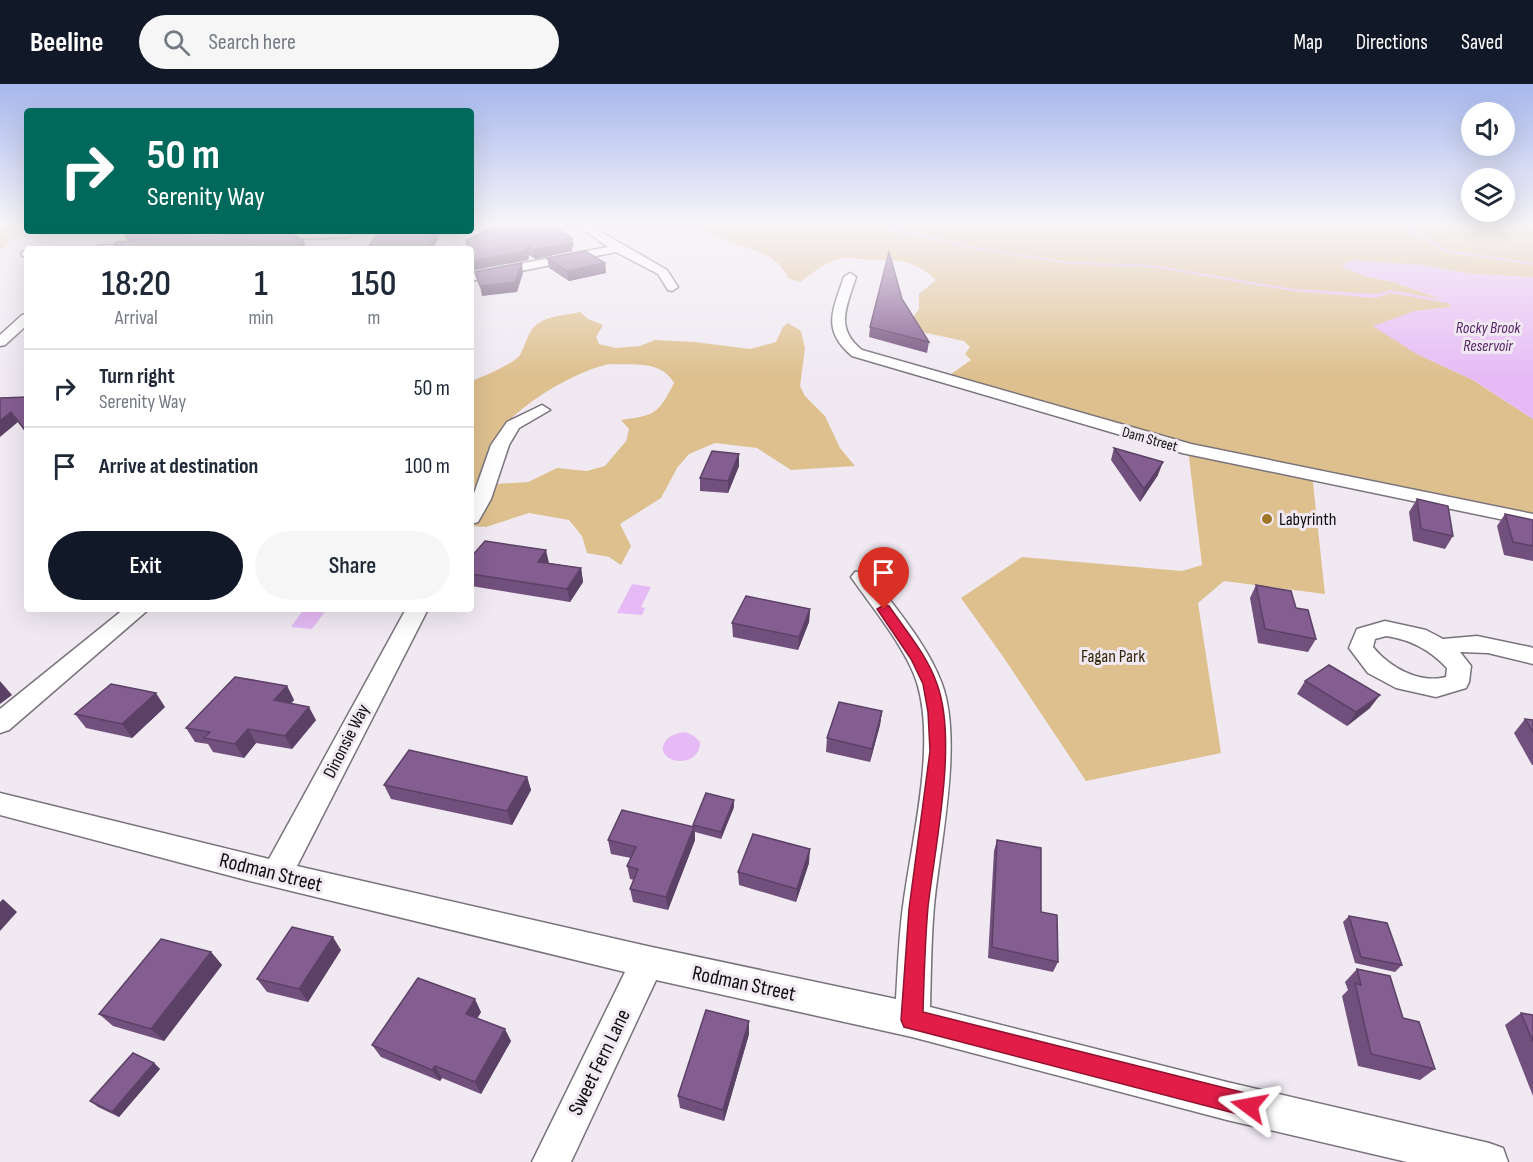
<!DOCTYPE html>
<style>
body{margin:0;font-family:"Sofia Sans Condensed",sans-serif;background:#f6f6f7;color:#1f2937;height:100vh;display:flex;flex-direction:column;font-size:22px;white-space:nowrap}
*{box-sizing:border-box;margin:0}
p{font-size:20px;color:#747a83}
.icon{flex:none;width:33px;height:33px;fill:none;stroke:currentColor;stroke-width:2;stroke-linecap:round;stroke-linejoin:round}
.map{position:relative;flex:1;overflow:hidden}
.drawer{position:absolute;left:24px;top:162px;width:450px;height:366px;display:flex;flex-direction:column;background:#fff;border-radius:6px;box-shadow:0 6px 24px #0002}
.drawer>*{flex:none}
.guide{position:absolute;left:24px;top:24px;width:450px;height:126px;border-radius:6px;box-shadow:0 6px 24px #0002;background:#00695c;color:#fff;overflow:hidden}
.tools{position:absolute;left:1461px;top:18px;display:grid;gap:12px}
.tools a{display:grid;place-items:center;width:54px;height:54px;border-radius:50%;background:#fff;box-shadow:0 6px 24px #0002;font-size:30px}
.pin{position:absolute;display:grid;place-items:center;width:51px;height:51px;color:#fff;margin:-62px -26px;border-radius:50% 50% 50% 0;rotate:-45deg;box-shadow:0 0 6px #0007}
.pin .icon{rotate:45deg}
.me{position:absolute;width:66px;margin:-33px;rotate:283deg;stroke-linejoin:round;filter:drop-shadow(0 0 4px #0008)}
.turn{display:flex;align-items:center;gap:21px;height:126px;padding:0 24px;font-size:27px}
.turn .icon{width:78px;height:78px;stroke-width:2.5}
.turn b{display:block;font-size:42px;line-height:51px}
.eta{display:flex;justify-content:space-evenly;align-items:center;height:102px;text-align:center}
.eta b{font-size:36px;font-weight:600;line-height:42px}
.action{display:flex;gap:12px;margin-top:auto;padding:12px 24px}
.action a{flex:1;height:69px;border-radius:36px;background:#111827;color:#fff;font-size:24px;font-weight:600;line-height:69px;text-align:center}
.action a+a{background:#f6f6f7;color:#1f2937}
ul{padding:0;list-style:none}
li{display:flex;align-items:center;gap:18px;height:78px;padding:0 24px;border-top:2px solid #e0e1e3}
li div{flex:1}
li b{display:block;font-size:22px}
li em{font-style:normal}
header{display:flex;align-items:center;gap:36px;box-sizing:border-box;height:84px;padding:0 30px;background:#111827;color:#fff}
header strong{font-size:28px}
nav{display:flex;gap:33px;margin-inline-start:auto;font-size:21px}
.search{width:420px;height:54px;background:#f6f6f7;display:flex;align-items:center;gap:15px;box-sizing:border-box;padding:0 21px;border-radius:33px;color:#747a83;font-size:22px}
.map>svg:first-child{display:block}
.green{fill:#dec08f;fill-rule:evenodd}
.water{fill:#e6bbf5}
.lines{fill:none;stroke-linecap:round;stroke-linejoin:round}
.stream{fill:#e6bbf5;fill-rule:evenodd}
.minor-casing{stroke:#79737c;stroke-width:3}
.minor{fill:#fff;fill-rule:evenodd}
.wall{fill:#72507d}
.shaded-wall{fill:#5c4166}
.building{fill:#845d91;stroke:#5c4166;stroke-width:1.5}
.route{fill:#e11d48;stroke:#92132f;stroke-width:1.5}
.poi-dot{fill:#a07726;stroke:#f0e9f2;stroke-width:2}
.labels{text-anchor:middle;stroke-width:6;stroke-linejoin:round;paint-order:stroke}
.far-street-label{font-size:15px;fill:#0f0c0f;stroke:#f0e9f2}
.far-water-label{font-size:16px;font-style:italic;fill:#562367;stroke:#f0e9f2}
.poi-label{font-size:18px;fill:#0f0c0f;stroke:#f0e9f2;text-anchor:start}
.park-label{font-size:18px;fill:#362709;stroke:#f0e9f2}
.street-label{font-size:18px;fill:#0f0c0f;stroke:#f0e9f2}
.near-street-label{font-size:21px;fill:#0f0c0f;stroke:#f0e9f2}
</style>
<header>
<strong>Beeline</strong>
<div class="search"><svg class="icon" aria-label="search" viewBox="0 0 24 24"><circle cx="10" cy="10" r="6"/><path d="M15 15l6 6"/></svg>Search here</div>
<nav><a>Map</a><a>Directions</a><a>Saved</a></nav>
</header>
<div class="map">
<svg width="1533" height="1078" viewBox="0 0 1533 1078">
<rect width="100%" height="100%" fill="#f0e9f2"/>
<g class="green">
<polygon points="0,141 27,141 27,145 0,166"/>
<path d="M692,141H1533V193L1471,190L1421,181L1365,192L1394,198L1446,217L1452,223L1415,227V269L1473,296L1533,335V436L1312,390L1325,510L1224,497L1198,519L1221,669L1086,697L1004,574L961,514L1022,473L1182,487L1202,481L1188,365L947,293L971,276L965,270L970,263L964,257L917,247L911,236L919,225V210L936,196C911,174 899,176 868,176C860,176 853,173 845,174C830,175 812,189 800,198L788,194C777,171 759,168 736,160C721,156 706,148 692,141Z"/>
<path d="M580,228L588,235L603,241L596,253L599,260L616,264L640,262L655,256L695,258L750,265L776,258L783,243L788,239L801,247L805,264L800,302L805,312L825,332L840,364L855,382L791,386L757,364L715,359L689,370L677,384L661,414L620,440L631,462L621,481L609,473L587,469L582,452L569,436L529,429L486,443L471,442V417L477,402H471V297C481,294 515,279 520,271C525,262 528,248 535,242C547,231 565,232 580,228ZM609,280C632,281 662,276 674,299C658,330 656,331 621,336L629,345L626,357L605,382L587,387L557,384L528,398L478,401C485,384 491,360 502,345C523,318 576,287 609,280Z"/>
</g>
<g class="water">
<polygon points="1351,176 1421,181 1471,190 1533,193 1533,335 1473,296 1415,269 1373,242 1415,227 1452,223 1446,217 1394,198 1365,192 1341,183"/>
<polygon points="632,500 651,503 641,523 645,524 642,531 617,529"/>
<polygon points="304,525 327,525 312,545 291,543"/>
<path d="M686,648L694,652L700,658C700,688 652,678 665,658C670,650 678,649 686,648Z"/>
</g>
<g class="lines">
<g class="stream">
<polygon points="886,141 891,141 888,143 981,164 1069,178 1151,181 1293,205 1376,210 1391,206 1449,217 1446,219 1391,209 1376,214 1293,207 1151,183 1069,180 981,166 884,145"/>
<polygon points="1399,141 1404,141 1448,166 1533,179 1533,181 1445,168"/>
</g>
<g class="minor-casing">
<g id="minor">
<polygon points="577,141 589,141 667,186 678,203 672,207 668,206 658,190 616,168 471,197 471,189 608,163"/>
<polygon points="345,148 350,151 349,153 268,156 263,153 268,150"/>
<polygon points="142,158 147,161 146,163 93,165 99,162"/>
<polygon points="27,167 27,173 22,172 22,168"/>
<path d="M850,189L856,193C847,222 834,244 862,266L1191,360L1533,430V442L1182,369L852,272C821,246 833,226 844,193Z"/>
<polygon points="27,230 27,241 5,261 0,262 0,251 22,231"/>
<polygon points="542,321 550,326 519,344 509,361 491,415 478,438 471,440 471,418 491,361 507,338"/>
<path d="M862,487L869,488C894,523 927,559 942,600C963,657 940,760 934,822C931,856 931,890 930,923L1227,998L1489,1059L1503,1064L1508,1078H1407L1227,1036L912,953L656,896L571,1078H532L625,888L246,796L0,731V709L269,775L406,525H428L297,782L647,862L896,915C898,882 899,848 904,815C913,751 935,663 918,602C909,568 872,523 851,493L855,488Z"/>
<polygon points="124,525 149,525 9,646 0,649 0,625"/>
<path d="M1385,537L1426,546L1443,555L1477,552L1530,563L1533,564V580L1488,569L1460,568L1471,582L1469,598L1466,604L1436,613L1396,604L1368,589L1349,564L1357,545ZM1386,552C1411,556 1429,565 1447,584L1446,593C1419,600 1389,583 1373,563L1375,555Z"/>
</g>
</g>
<use href="#minor" class="minor"/>
</g>
<g class="wall">
<polygon points="124,147 301,147 204,150 127,157"/>
<polygon points="293,148 294,152 298,152 299,155 306,164 305,165 112,165"/>
<polygon points="466,157 574,163 572,163 572,167 535,175 529,171 528,176 474,186 471,177 471,165 467,165"/>
<polygon points="547,174 605,179 606,189 569,197 549,184"/>
<polygon points="902,215 929,258 927,269 869,253 870,243"/>
<polygon points="1114,364 1158,391 1140,418 1111,376"/>
<polygon points="739,370 739,382 728,409 700,407 700,394"/>
<polygon points="1417,415 1453,452 1445,465 1413,457 1409,428"/>
<polygon points="1505,430 1533,436 1533,477 1504,471 1497,442"/>
<polygon points="471,473 549,479 581,484 583,498 570,518 471,502"/>
<polygon points="1256,501 1296,524 1316,555 1308,568 1258,559 1250,514"/>
<polygon points="810,525 809,538 798,566 733,553 732,539"/>
<polygon points="1305,597 1370,624 1347,642 1297,610"/>
<polygon points="287,602 294,616 291,619 316,636 292,665 256,659 244,674 213,668 208,660 195,658 186,644"/>
<polygon points="165,623 132,654 86,644 75,630"/>
<polygon points="882,627 880,641 870,678 826,668 827,654"/>
<polygon points="1525,635 1533,636 1533,681 1532,681 1514,649"/>
<polygon points="527,693 531,706 512,741 391,715 384,701"/>
<polygon points="734,723 721,755 695,748 695,756 668,826 633,818 630,805 634,796 630,795 627,782 631,774 611,770 608,756 693,742 693,741"/>
<polygon points="997,756 1041,828 1058,878 1053,888 988,874 994,767"/>
<polygon points="809,779 796,818 739,801 738,788"/>
<polygon points="1349,832 1402,881 1395,888 1355,879 1343,838"/>
<polygon points="341,866 308,918 267,908 257,895"/>
<polygon points="211,868 222,881 164,957 113,942 99,930"/>
<polygon points="1357,885 1403,934 1435,985 1420,996 1358,982 1342,912 1348,906 1345,898"/>
<polygon points="481,928 477,934 511,957 481,1010 442,994 440,997 381,973 372,961"/>
<polygon points="1521,929 1533,931 1533,1012 1505,941"/>
<polygon points="749,950 724,1037 680,1024 678,1012"/>
<polygon points="154,979 160,985 119,1033 98,1023 90,1017"/>
</g>
<g class="shaded-wall">
<polygon points="137,147 203,147 204,150 127,157 123,148"/>
<polygon points="435,147 442,147 433,165 426,165"/>
<polygon points="293,148 295,155 298,152 300,158 303,155 306,164 305,165 294,165 289,152"/>
<polygon points="572,154 574,163 572,163 572,167 535,175 533,166"/>
<polygon points="528,162 529,171 528,176 474,186 472,177"/>
<polygon points="522,179 523,189 517,208 482,212 480,202"/>
<polygon points="605,179 606,189 569,197 567,187"/>
<polygon points="11,328 18,338 0,353 0,337"/>
<polygon points="739,370 739,382 728,409 728,397"/>
<polygon points="1163,378 1158,391 1140,418 1144,405"/>
<polygon points="546,466 549,479 538,478"/>
<polygon points="581,484 583,498 570,518 567,505"/>
<polygon points="810,525 809,538 798,566 799,553"/>
<polygon points="0,597 12,611 0,620"/>
<polygon points="287,602 294,616 282,630 274,616"/>
<polygon points="156,609 165,623 132,654 122,640"/>
<polygon points="1380,611 1370,624 1347,642 1356,628"/>
<polygon points="309,623 316,636 292,665 285,652"/>
<polygon points="882,627 880,641 870,678 872,665"/>
<polygon points="248,645 256,659 244,674 235,660"/>
<polygon points="527,693 531,706 512,741 507,727"/>
<polygon points="734,716 734,723 721,755 721,748"/>
<polygon points="694,743 695,756 668,826 666,813"/>
<polygon points="810,765 809,779 796,818 797,805"/>
<polygon points="3,815 17,828 0,847 0,818"/>
<polygon points="333,853 341,866 308,918 299,905"/>
<polygon points="211,868 222,881 164,957 151,945"/>
<polygon points="475,915 481,928 473,942 466,930"/>
<polygon points="749,937 749,950 724,1037 723,1026"/>
<polygon points="505,945 511,957 481,1010 475,998"/>
<polygon points="154,979 160,985 119,1033 112,1028"/>
<polygon points="435,982 442,994 440,997 432,986"/>
</g>
<g class="building">
<polygon points="496,141 551,141 572,154 566,156 571,159 533,166 528,162 526,167 472,177 471,165 468,165 466,157"/>
<polygon points="379,147 435,147 426,165 367,165"/>
<polygon points="293,148 289,152 298,152 295,155 303,155 294,165 217,165 219,163 181,165 112,165 116,158 201,152"/>
<polygon points="585,167 605,179 567,187 547,174"/>
<polygon points="889,168 902,215 929,258 870,243"/>
<polygon points="522,179 515,198 480,202 475,188"/>
<polygon points="27,313 27,349 11,328 0,337 0,314"/>
<polygon points="1114,364 1163,378 1144,405"/>
<polygon points="712,367 739,370 728,397 700,394"/>
<polygon points="1417,415 1448,422 1453,452 1421,445"/>
<polygon points="1505,430 1533,436 1533,462 1513,458"/>
<polygon points="485,457 546,466 538,478 581,484 567,505 471,490 471,473"/>
<polygon points="1256,501 1291,507 1296,524 1308,526 1316,555 1265,545"/>
<polygon points="746,512 810,525 799,553 732,539"/>
<polygon points="1329,581 1380,611 1356,628 1305,597"/>
<polygon points="235,593 287,602 274,616 309,623 285,652 248,645 235,660 204,654 210,648 186,644"/>
<polygon points="111,600 156,609 122,640 75,630"/>
<polygon points="839,618 882,627 872,665 827,654"/>
<polygon points="1525,635 1533,636 1533,648"/>
<polygon points="409,666 527,693 507,727 384,701"/>
<polygon points="706,709 734,716 721,748 693,741"/>
<polygon points="622,726 694,743 666,813 630,805 638,785 627,782 636,763 608,756"/>
<polygon points="753,750 810,765 797,805 738,788"/>
<polygon points="997,756 1041,764 1041,828 1057,831 1058,878 992,863"/>
<polygon points="1349,832 1387,839 1402,881 1361,873"/>
<polygon points="292,843 333,853 299,905 257,895"/>
<polygon points="161,855 211,868 151,945 99,930"/>
<polygon points="1357,885 1390,892 1403,934 1419,938 1435,985 1371,970 1355,899 1361,901"/>
<polygon points="418,894 475,915 466,930 505,945 475,998 435,982 432,986 372,961"/>
<polygon points="706,926 749,937 723,1026 678,1012"/>
<polygon points="1521,929 1533,931 1533,958"/>
<polygon points="133,969 154,979 112,1028 90,1017"/>
</g>
<linearGradient id="sky" x2="0" y2="1"><stop stop-color="#a7b7ed"/><stop offset="0.48" stop-color="#f8f5f9"/><stop offset="1" stop-color="#f8f5f9" stop-opacity="0"/></linearGradient>
<rect width="1533" height="292" fill="url(#sky)"/>
<path class="route" d="M884,521L889,522C906,547 927,571 937,600C958,657 935,761 928,823C925,857 924,893 923,928L1249,1010L1257,1014L1260,1022L1257,1030L1249,1033L904,943L901,936L909,825L930,667L928,628L923,600L911,575L877,525Z"/>
<circle class="poi-dot" cx="1267" cy="435" r="6"/>
<g class="labels">
<g class="far-street-label">
<text transform="translate(1150 355) rotate(16)" y="5">Dam Street</text>
</g>
<g class="far-water-label">
<text x="1488" y="249">Rocky Brook<tspan x="1488" dy="18">Reservoir</tspan></text>
</g>
<g class="poi-label">
<text x="1279" y="441">Labyrinth</text>
</g>
<g class="park-label">
<text x="1113" y="578">Fagan Park</text>
</g>
<g class="street-label">
<text transform="translate(346 657) rotate(-63)" y="6">Dinonsie Way</text>
</g>
<g class="near-street-label">
<text transform="translate(271 788) rotate(14)" y="7">Rodman Street</text>
<text transform="translate(744 899) rotate(12)" y="7">Rodman Street</text>
<text transform="translate(599 978) rotate(-64)" y="7">Sweet Fern Lane</text>
</g>
</g>
</svg>
<div class="tools">
<a><svg class="icon" aria-label="sound" viewBox="0 0 24 24"><path d="M4 9h4l5-4v14l-5-4H4zM17 9q2 3 0 6"/></svg></a>
<a><svg class="icon" aria-label="layers" viewBox="0 0 24 24"><path d="M12 4l9 5-9 5-9-5zM3 14l9 5 9-5"/></svg></a>
</div>
<div class="pin" style="left:884px;top:525px;background:#d93025"><svg class="icon" aria-label="arrive" viewBox="0 0 24 24"><path d="M6 21V4h12l-3 4 3 4H6"/></svg></div>
<svg class="me" style="left:1249px;top:1022px" viewBox="-20 -20 40 40"><path d="M0-17L14 15 0 8-14 15z" fill="#e11d48" stroke="#fff" stroke-width="4"/></svg>
<div class="guide">
<div class="turn"><svg class="icon" aria-label="right" viewBox="0 0 24 24"><path d="M7 20v-9h11M14 6l5 5-5 5"/></svg><div><b>50 m</b>Serenity Way</div></div>
</div>
<section class="drawer">
<div class="eta">
<div><b>18:20</b><p>Arrival</p></div>
<div><b>1</b><p>min</p></div>
<div><b>150</b><p>m</p></div>
</div>
<ul>
<li><svg class="icon" aria-label="right" viewBox="0 0 24 24"><path d="M7 20v-9h11M14 6l5 5-5 5"/></svg><div><b>Turn right</b><p>Serenity Way</p></div><em>50 m</em></li>
<li><svg class="icon" aria-label="arrive" viewBox="0 0 24 24"><path d="M6 21V4h12l-3 4 3 4H6"/></svg><div><b>Arrive at destination</b></div><em>100 m</em></li>
</ul>
<div class="action"><a>Exit</a><a>Share</a></div>
</section>
</div>
